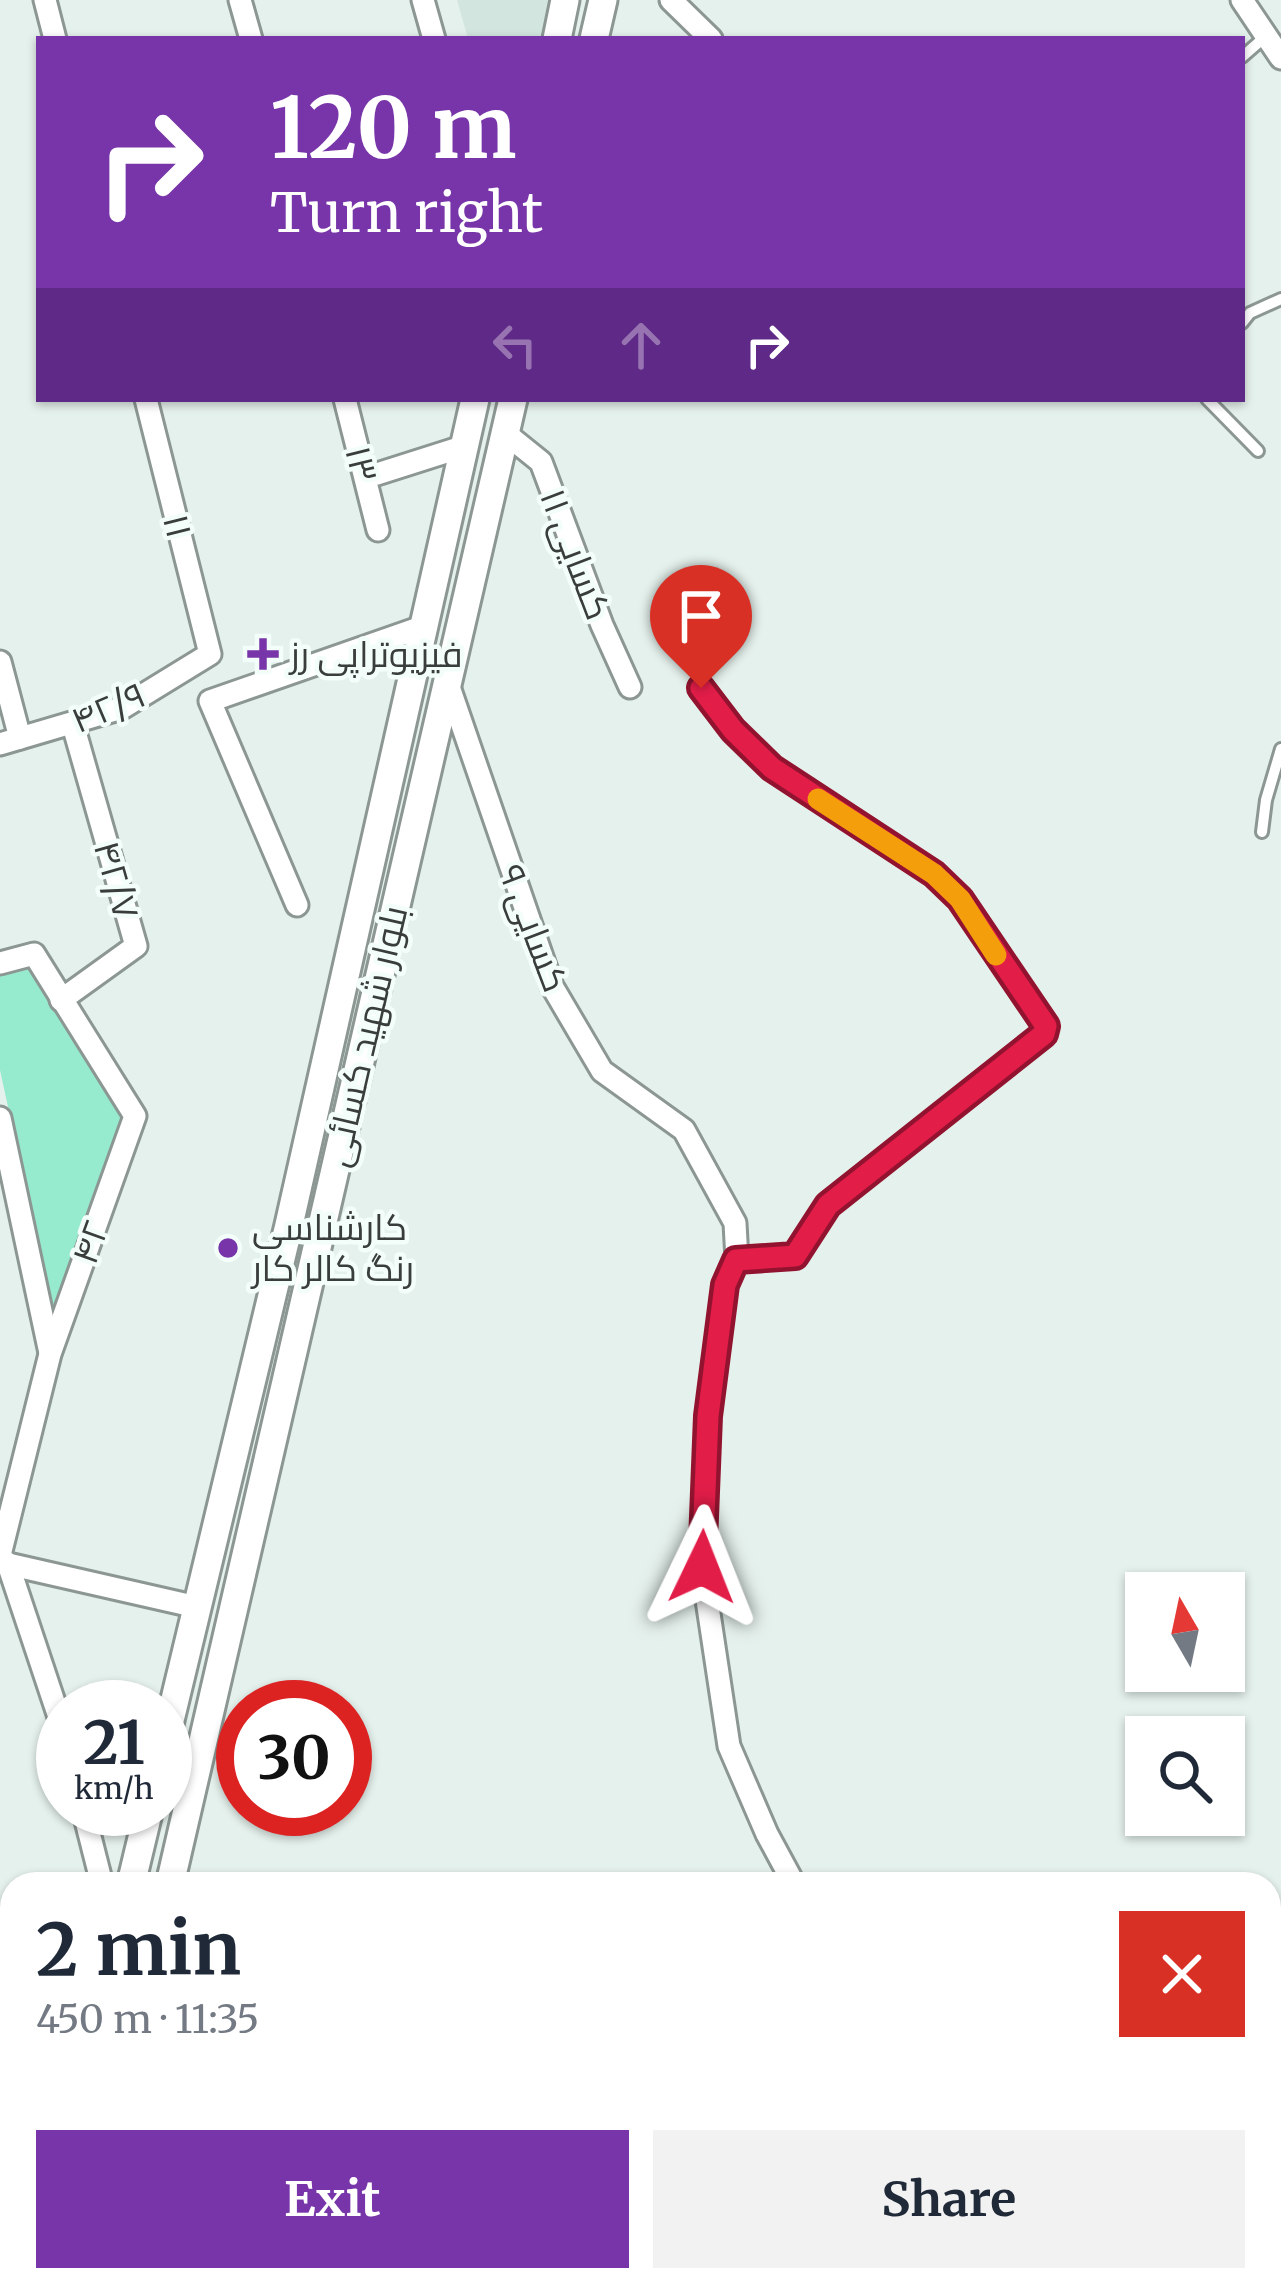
<!DOCTYPE html>
<meta charset="utf-8">
<style>
body{margin:0;font-family:Merriweather,Cairo,serif;background:#f2f2f3;color:#1f2937;height:100vh;display:flex;flex-direction:column;font-size:45px;white-space:nowrap}
*{box-sizing:border-box;margin:0}
p{font-size:39px;color:#747a83}
.icon{flex:none;width:66px;height:66px;fill:none;stroke:currentColor;stroke-width:2;stroke-linecap:round;stroke-linejoin:round}
.map{position:relative;flex:1;overflow:hidden}
.details{position:absolute;left:0px;top:1872px;width:1281px;height:420px;display:flex;flex-direction:column;background:#fff;border-radius:36px 36px 0 0;box-shadow:0 3px 9px #0004}
.details>*{flex:none}
.banner{position:absolute;left:36px;top:36px;width:1209px;height:366px;border-radius:0px;box-shadow:0 3px 9px #0004;background:#7735a9;color:#fff;overflow:hidden}
.needle{width:78px;rotate:351deg}
.tools{position:absolute;left:1125px;top:1572px;display:grid;gap:24px}
.tools a{display:grid;place-items:center;width:120px;height:120px;border-radius:0px;background:#fff;box-shadow:0 3px 9px #0004;font-size:60px}
.speed{position:absolute;left:36px;top:1680px;display:flex;gap:24px;font-size:60px;font-weight:700;text-align:center}
.speed>*{display:grid;place-content:center;width:156px;height:156px;border-radius:50%;background:#fff;box-shadow:0 3px 9px #0004;line-height:1}
.speed small{font-size:30px;font-weight:400}
.speed .limit{border:18px solid #d22;background:#fff;color:#111}
.pin{position:absolute;display:grid;place-items:center;width:102px;height:102px;color:#fff;margin:-123px -51px;border-radius:50% 50% 50% 0;rotate:-45deg;box-shadow:0 0 12px #0007}
.pin .icon{rotate:45deg}
.me{position:absolute;width:132px;margin:-66px;rotate:2deg;stroke-linejoin:round;filter:drop-shadow(0 0 9px #0008)}
.turn{display:flex;align-items:center;gap:42px;height:252px;padding:0 36px;font-size:54px}
.turn .icon{width:156px;height:156px;stroke-width:2.5}
.turn b{display:block;font-size:84px;line-height:102px}
.lanes{display:flex;align-items:center;height:114px;padding:0 36px;background:#0003;justify-content:center;gap:60px;direction:ltr}
.lanes .off{opacity:.35}
.round{display:grid;place-items:center;flex:none;width:126px;height:126px;border-radius:0px;background:#f2f2f3}
.overview{display:flex;align-items:center;justify-content:space-between;height:204px;padding:0 36px}
h1{font-size:72px;font-weight:700;line-height:90px}
.button{display:flex;gap:24px;margin-top:auto;padding:24px 36px}
.button a{flex:1;height:138px;border-radius:0px;background:#7735a9;color:#fff;font-size:48px;font-weight:700;line-height:138px;text-align:center}
.button a+a{background:#f2f2f3;color:#1f2937}
.map>svg:first-child{display:block}
.built{fill:#d2e6df}
.green{fill:#96eace}
.lines{fill:none;stroke-linecap:round;stroke-linejoin:round}
.lane-casing{stroke:#8c9793;stroke-width:16}
.street-casing{stroke:#8c9793;stroke-width:27}
.secondary-casing{stroke:#8c9793;stroke-width:33}
.path{stroke:#abb4b0;stroke-width:3;stroke-dasharray:9 9;stroke-linecap:butt}
.lane{stroke:#fff;stroke-width:10}
.street{stroke:#fff;stroke-width:21}
.secondary{stroke:#fff;stroke-width:27}
.route-casing{stroke:#92132f;stroke-width:30}
.route{stroke:#e11d48;stroke-width:21}
.slow{stroke:#f59e0b;stroke-width:21}
.poi-dot{fill:#7735a9;stroke:#f3fefa;stroke-width:4.5}
.labels{text-anchor:middle;stroke-width:9;stroke-linejoin:round;paint-order:stroke}
.street-label{font-size:36px;fill:#393d3b;stroke:#f3fefa}
.poi-label{font-size:36px;fill:#393d3b;stroke:#f3fefa;text-anchor:start}
</style>
<div class="map">
<svg width="1281" height="2292" viewBox="0 0 1281 2292">
<rect width="100%" height="100%" fill="#e5f1ec"/>
<polygon class="built" points="457,0 557,0 549,39 468,39"/>
<polygon class="green" points="27,963 127,1118 53,1313 0,1070 0,972"/>
<g class="lines">
<g class="lane-casing">
<g id="lane">
<polyline points="1242,57 1266,36"/>
<polyline points="1242,323 1250,313 1281,299"/>
<polyline points="1207,399 1258,451"/>
<polyline points="701,688 733,730 772,768 934,874 960,899 1046,1026 1044,1034 828,1205 795,1255 737,1260"/>
<polyline points="1262,832 1266,800 1281,749"/>
</g>
</g>
<g class="street-casing">
<g id="street">
<polyline points="45,0 55,39"/>
<polyline points="240,0 251,39"/>
<polyline points="423,0 434,39"/>
<polyline points="671,0 711,39"/>
<polyline points="1242,0 1281,58"/>
<polyline points="345,399 378,530"/>
<polyline points="505,433 541,462 602,625 630,687"/>
<polyline points="377,474 465,446"/>
<polyline points="0,662 20,738"/>
<polyline points="448,684 552,986 602,1071 684,1130 735,1223 737,1260 725,1285 708,1416 702,1567 729,1746 767,1834 794,1884"/>
<polyline points="0,744 122,708 210,654 146,399"/>
<polyline points="297,905 210,701 422,627"/>
<polyline points="0,963 34,954 135,1116 50,1354 0,1555"/>
<polyline points="61,1000 136,946 73,725"/>
<polyline points="0,1118 50,1353"/>
<polyline points="0,1557 8,1564 63,1729"/>
<polyline points="8,1564 197,1607"/>
<polyline points="83,1809 102,1884"/>
<polyline points="146,2280 150,2292"/>
<polyline points="1004,2280 1007,2292"/>
</g>
</g>
<g class="secondary-casing">
<g id="secondary">
<polyline points="557,39 565,0"/>
<polyline points="594,39 603,0"/>
<polyline points="165,1741 289,1225 475,399"/>
<polyline points="131,1884 149,1809"/>
<polyline points="170,1884 513,399"/>
<polyline points="39,2292 42,2280"/>
<polyline points="75,2292 78,2280"/>
</g>
</g>
<polyline class="path" points="0,2209 12,2205"/>
<use href="#lane" class="lane"/>
<use href="#street" class="street"/>
<use href="#secondary" class="secondary"/>
</g>
<g class="lines">
<g class="route-casing">
<polyline id="route" points="701,688 733,730 772,768 934,874 960,899 1046,1026 1044,1034 828,1205 795,1256 736,1260 725,1285 708,1416 702,1567"/>
</g>
<use href="#route" class="route"/>
<polyline class="slow" points="818,799 934,874 960,899 996,955"/>
</g>
<g class="poi-dot">
<path d="M257 636h12v12h12v12h-12v12h-12v-12h-12v-12h12z"/>
<circle cx="228" cy="1248" r="12"/>
</g>
<g class="labels">
<g class="street-label">
<text transform="translate(362 464) rotate(76)" y="13">۱۳</text>
<text transform="translate(178 526) rotate(76)" y="13">۱۱</text>
<text transform="translate(576 554) rotate(69)" y="13">۱۱ کسایی</text>
<text transform="translate(108 707) rotate(-23)" y="13">۴۲/۹</text>
<text transform="translate(117 880) rotate(74)" y="13">۴۲/۷</text>
<text transform="translate(534 928) rotate(69)" y="13">۹ کسایی</text>
<text transform="translate(365 1036) rotate(-77)" y="13">بلوار شهید کسائی</text>
<text transform="translate(90 1242) rotate(-70)" y="13">۴۲</text>
</g>
<g class="poi-label">
<text x="290" y="667">فیزیوتراپی رز</text>
<text x="252" y="1240">کارشناسی<tspan x="252" dy="41">رنگ کالر کار</tspan></text>
</g>
</g>
</svg>
<div class="tools">
<a><svg class="needle" viewBox="-14 -14 28 28"><path d="M0-13l5 13h-10z" fill="#e53935"/><path d="M0 13l5-13h-10z" fill="#747a83"/></svg></a>
<a><svg class="icon" aria-label="search" viewBox="0 0 24 24"><circle cx="10" cy="10" r="6"/><path d="M15 15l6 6"/></svg></a>
</div>
<div class="speed"><div>21<small>km/h</small></div><div class="limit">30</div></div>
<div class="pin" style="left:701px;top:688px;background:#d93025"><svg class="icon" aria-label="arrive" viewBox="0 0 24 24"><path d="M6 21V4h12l-3 4 3 4H6"/></svg></div>
<svg class="me" style="left:702px;top:1567px" viewBox="-20 -20 40 40"><path d="M0-17L14 15 0 8-14 15z" fill="#e11d48" stroke="#fff" stroke-width="4"/></svg>
<div class="banner">
<div class="turn"><svg class="icon" aria-label="right" viewBox="0 0 24 24"><path d="M7 20v-9h11M14 6l5 5-5 5"/></svg><div><b>120 m</b>Turn right</div></div>
<div class="lanes"><svg class="icon off" aria-label="left" viewBox="0 0 24 24"><path d="M17 20v-9H6M10 6l-5 5 5 5"/></svg><svg class="icon off" aria-label="ahead" viewBox="0 0 24 24"><path d="M12 20V5M6 11l6-6 6 6"/></svg><svg class="icon" aria-label="right" viewBox="0 0 24 24"><path d="M7 20v-9h11M14 6l5 5-5 5"/></svg></div>
</div>
<section class="details">
<div class="overview"><div><h1>2 min</h1><p>450 m · 11:35</p></div><a class="round" style="background:#d93025;color:#fff"><svg class="icon" aria-label="close" viewBox="0 0 24 24"><path d="M6 6l12 12M18 6L6 18"/></svg></a></div>
<div class="button"><a>Exit</a><a>Share</a></div>
</section>
</div>
